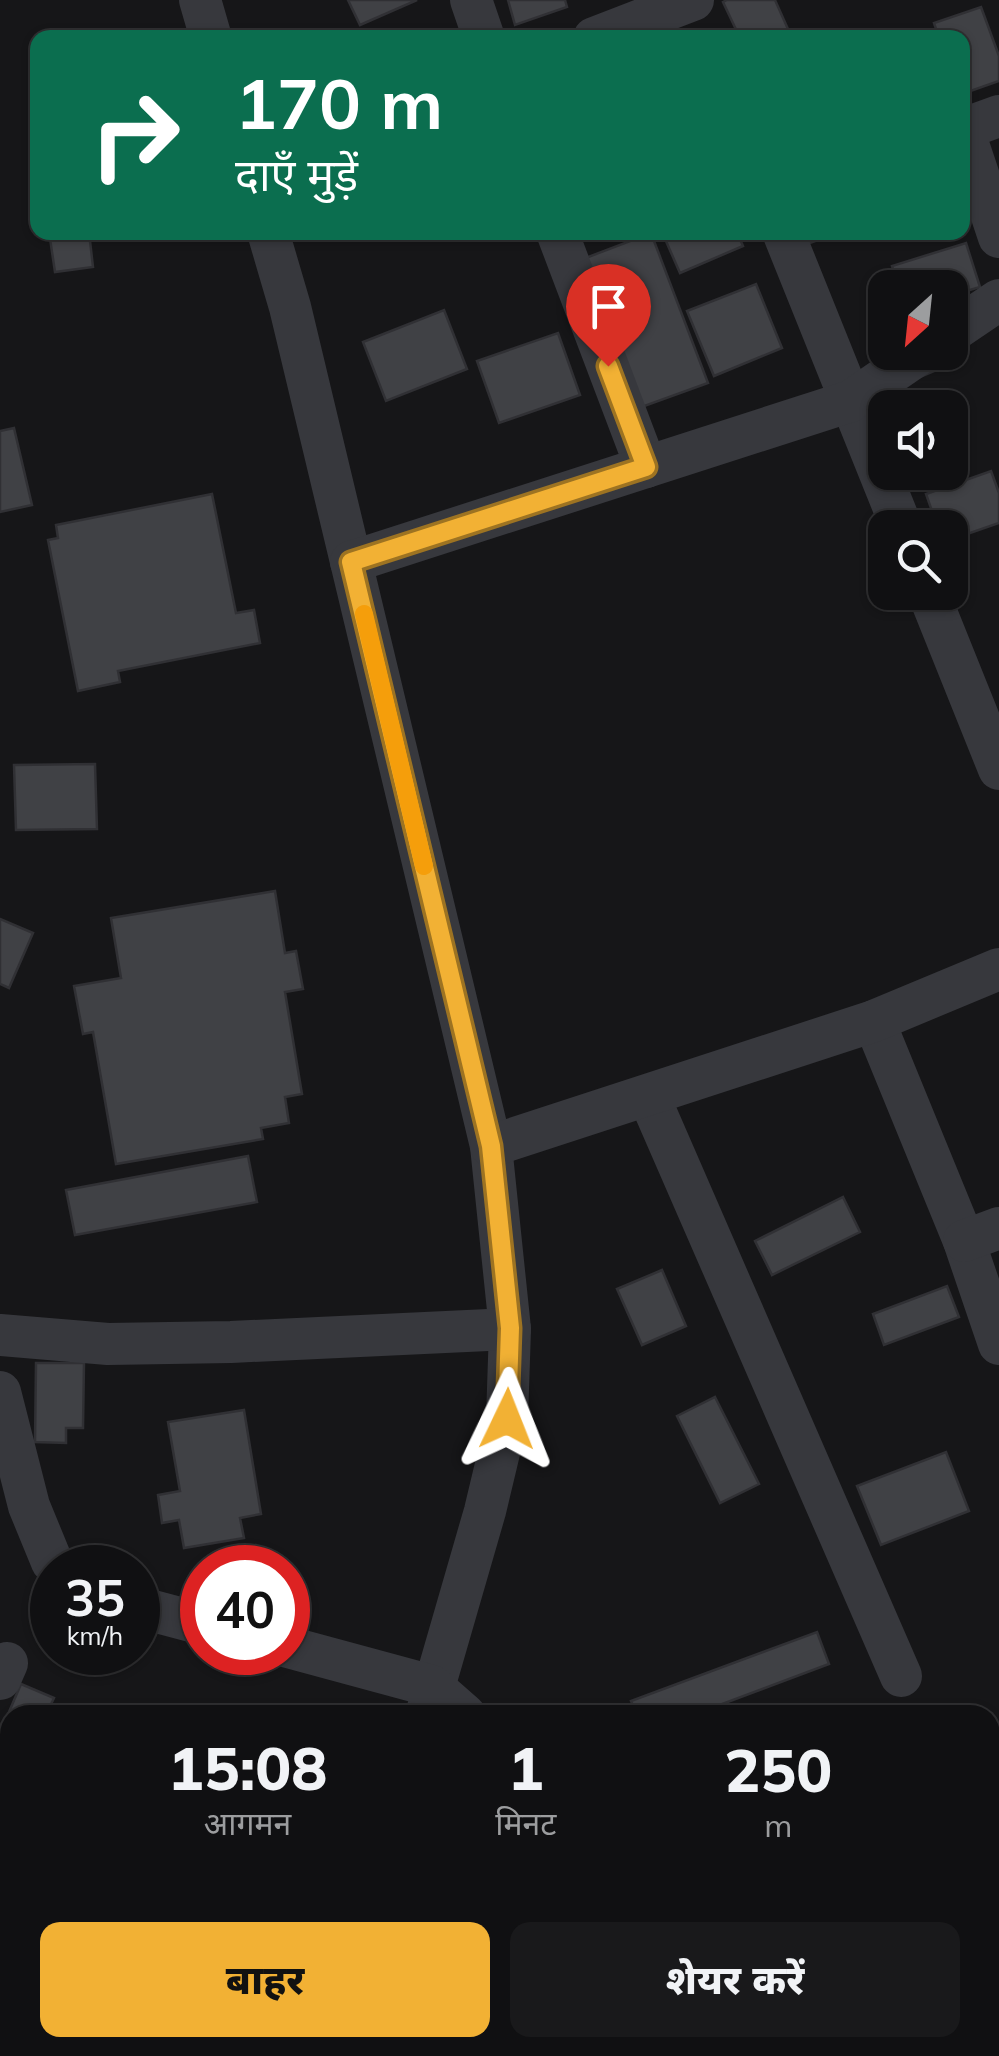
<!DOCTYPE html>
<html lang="hi">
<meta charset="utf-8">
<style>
body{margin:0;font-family:Mulish,"Noto Sans Devanagari",sans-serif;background:#19191b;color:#f1f3f6;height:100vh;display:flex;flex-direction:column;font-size:38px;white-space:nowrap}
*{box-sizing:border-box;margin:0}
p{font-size:32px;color:#9c9d9f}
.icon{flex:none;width:55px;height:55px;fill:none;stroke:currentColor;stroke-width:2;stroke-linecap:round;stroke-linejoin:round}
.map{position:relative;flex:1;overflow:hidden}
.drawer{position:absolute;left:0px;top:1705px;width:1000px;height:352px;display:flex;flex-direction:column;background:#101012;border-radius:30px 30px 0 0;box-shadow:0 2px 8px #0004,0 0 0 2px #303032}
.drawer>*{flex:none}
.guide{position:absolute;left:30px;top:30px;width:940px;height:210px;border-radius:20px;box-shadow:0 2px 8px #0004,0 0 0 2px #303032;background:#0b6e4f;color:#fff;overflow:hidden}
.needle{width:65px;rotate:207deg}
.controls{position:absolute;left:868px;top:270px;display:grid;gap:20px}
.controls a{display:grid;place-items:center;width:100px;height:100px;border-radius:20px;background:#101012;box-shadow:0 2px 8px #0004,0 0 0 2px #303032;font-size:50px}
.speed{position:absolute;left:30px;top:1545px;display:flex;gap:20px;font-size:50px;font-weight:700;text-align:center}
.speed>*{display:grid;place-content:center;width:130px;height:130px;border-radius:50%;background:#101012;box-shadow:0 2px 8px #0004,0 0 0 2px #303032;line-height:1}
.speed small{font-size:25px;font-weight:400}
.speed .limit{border:15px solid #d22;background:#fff;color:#111}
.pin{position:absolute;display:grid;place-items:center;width:85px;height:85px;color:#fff;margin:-102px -42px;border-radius:50% 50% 50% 0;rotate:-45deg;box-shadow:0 0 10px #0007}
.pin .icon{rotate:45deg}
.me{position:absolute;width:110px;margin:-55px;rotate:2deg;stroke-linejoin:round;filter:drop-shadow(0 0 8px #0008)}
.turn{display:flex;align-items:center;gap:35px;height:210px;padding:0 40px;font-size:45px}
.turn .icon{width:130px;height:130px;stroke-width:2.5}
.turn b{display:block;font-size:70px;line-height:85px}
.eta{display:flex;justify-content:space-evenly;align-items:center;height:170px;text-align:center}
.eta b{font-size:60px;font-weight:800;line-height:70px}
.button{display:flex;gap:20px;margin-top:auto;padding:20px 40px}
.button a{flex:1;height:115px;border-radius:20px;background:#f2b134;color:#111;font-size:40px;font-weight:800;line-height:115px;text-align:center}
.button a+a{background:#19191b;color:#f1f3f6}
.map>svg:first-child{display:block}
.building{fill:#404145;stroke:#303034;stroke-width:2.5}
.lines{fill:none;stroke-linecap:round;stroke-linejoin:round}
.minor{stroke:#37383d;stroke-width:42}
.route-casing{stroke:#9d7322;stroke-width:25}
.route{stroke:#f2b134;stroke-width:18}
.slow{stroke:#f59e0b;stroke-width:18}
</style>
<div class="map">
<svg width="999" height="2056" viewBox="0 0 999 2056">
<rect width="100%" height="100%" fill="#161618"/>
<g class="building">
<polygon points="348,0 417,0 360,25"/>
<polygon points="508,0 565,0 567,7 515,25"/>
<polygon points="727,0 775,0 792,38 740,38 723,2"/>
<polygon points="981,7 999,56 999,81 962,94 962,38 939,38 934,23"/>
<polygon points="49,232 89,232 93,267 55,272"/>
<polygon points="662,232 737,232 743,246 680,273"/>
<polygon points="805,232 840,232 810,243"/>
<polygon points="651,233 708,383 639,408 583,259"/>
<polygon points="966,243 980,287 950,296 950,288 899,288 892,266"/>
<polygon points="756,284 782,348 714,376 687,311"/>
<polygon points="444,310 467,369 386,401 363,342"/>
<polygon points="558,333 580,395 499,423 477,361"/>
<polygon points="885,335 885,352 950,336 960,360 889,390 869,342"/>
<polygon points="14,428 32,505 0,512 0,431"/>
<polygon points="991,471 999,493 999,523 950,540 950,528 938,528 926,494"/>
<polygon points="212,494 236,613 254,610 260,643 118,671 120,682 78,691 48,540 58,538 56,525"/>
<polygon points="95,764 97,829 16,830 14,765"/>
<polygon points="275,891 285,953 296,951 303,989 285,992 302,1094 285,1097 289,1123 261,1128 263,1139 116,1164 93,1032 83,1034 74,986 121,978 111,918"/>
<polygon points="0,919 33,933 9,988 0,984"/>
<polygon points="248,1156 257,1202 75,1235 66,1190"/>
<polygon points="843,1197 860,1232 772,1275 755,1241"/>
<polygon points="662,1270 686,1326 642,1345 617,1289"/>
<polygon points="947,1286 959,1317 884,1345 873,1314"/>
<polygon points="36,1363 84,1363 83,1428 66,1428 66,1443 35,1442"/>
<polygon points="715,1397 759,1484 720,1503 677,1416"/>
<polygon points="244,1410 261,1514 240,1518 244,1538 184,1548 179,1520 162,1523 158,1495 180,1491 168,1422"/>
<polygon points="946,1452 969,1511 881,1545 857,1486"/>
<polygon points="817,1632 829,1664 693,1715 637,1715 631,1701"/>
<polygon points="21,1684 54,1698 46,1715 10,1715 10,1800 0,1823 0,1733"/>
<polygon points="121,2048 168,2048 168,2052"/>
<rect x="232" y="2048" width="70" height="8"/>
</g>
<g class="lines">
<g class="minor">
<polyline points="200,0 211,38"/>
<polyline points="471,0 484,38"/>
<polyline points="594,38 693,0"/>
<polyline points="999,116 963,129 999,237"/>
<polyline points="268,232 290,307 491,1146 510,1329 507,1419 485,1511 426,1715"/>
<polyline points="557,232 646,467"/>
<polyline points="783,232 902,528"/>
<polyline points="950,333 999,300"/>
<polyline points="351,562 851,401 922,352"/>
<polyline points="928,592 999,769"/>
<polyline points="874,1021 964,1241 999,1344"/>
<polyline points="649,1097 901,1676"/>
<polyline points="491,1146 874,1021 999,969"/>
<polyline points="964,1241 999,1228"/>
<polyline points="0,1335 108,1344 231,1342 510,1329"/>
<polyline points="0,1392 29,1506 52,1562 59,1568"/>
<polyline points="138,1607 202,1624"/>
<polyline points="288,1647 432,1686 465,1715"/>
<polyline points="0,1679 7,1663"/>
<polyline points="585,2048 585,2056"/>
<polyline points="40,2056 41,2048"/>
<polyline points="214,2056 215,2048"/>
<polyline points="357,2056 358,2048"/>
<polyline points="781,2056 807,2048"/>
</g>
</g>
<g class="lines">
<g class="route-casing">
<polyline id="route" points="507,1419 510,1328 491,1146 351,562 646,467 608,366"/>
</g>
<use href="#route" class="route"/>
<polyline class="slow" points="364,614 424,866"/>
</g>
</svg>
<div class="controls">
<a><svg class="needle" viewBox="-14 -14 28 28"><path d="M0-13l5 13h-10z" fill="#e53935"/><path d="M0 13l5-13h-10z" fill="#9c9d9f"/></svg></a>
<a><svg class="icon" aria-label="sound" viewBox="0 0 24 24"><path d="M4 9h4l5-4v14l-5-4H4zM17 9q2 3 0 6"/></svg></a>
<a><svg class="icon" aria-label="search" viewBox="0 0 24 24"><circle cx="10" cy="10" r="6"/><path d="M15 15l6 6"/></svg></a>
</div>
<div class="speed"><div>35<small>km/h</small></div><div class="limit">40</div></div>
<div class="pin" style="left:608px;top:366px;background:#d93025"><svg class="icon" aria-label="arrive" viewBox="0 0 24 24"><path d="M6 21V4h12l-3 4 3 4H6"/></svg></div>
<svg class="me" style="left:507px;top:1419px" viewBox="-20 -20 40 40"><path d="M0-17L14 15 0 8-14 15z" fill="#f2b134" stroke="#fff" stroke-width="4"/></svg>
<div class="guide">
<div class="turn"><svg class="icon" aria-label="right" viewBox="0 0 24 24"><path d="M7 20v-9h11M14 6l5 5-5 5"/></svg><div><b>170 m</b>दाएँ मुड़ें</div></div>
</div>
<section class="drawer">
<div class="eta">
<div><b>15:08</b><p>आगमन</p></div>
<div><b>1</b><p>मिनट</p></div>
<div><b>250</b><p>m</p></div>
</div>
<div class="button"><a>बाहर</a><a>शेयर करें</a></div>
</section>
</div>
